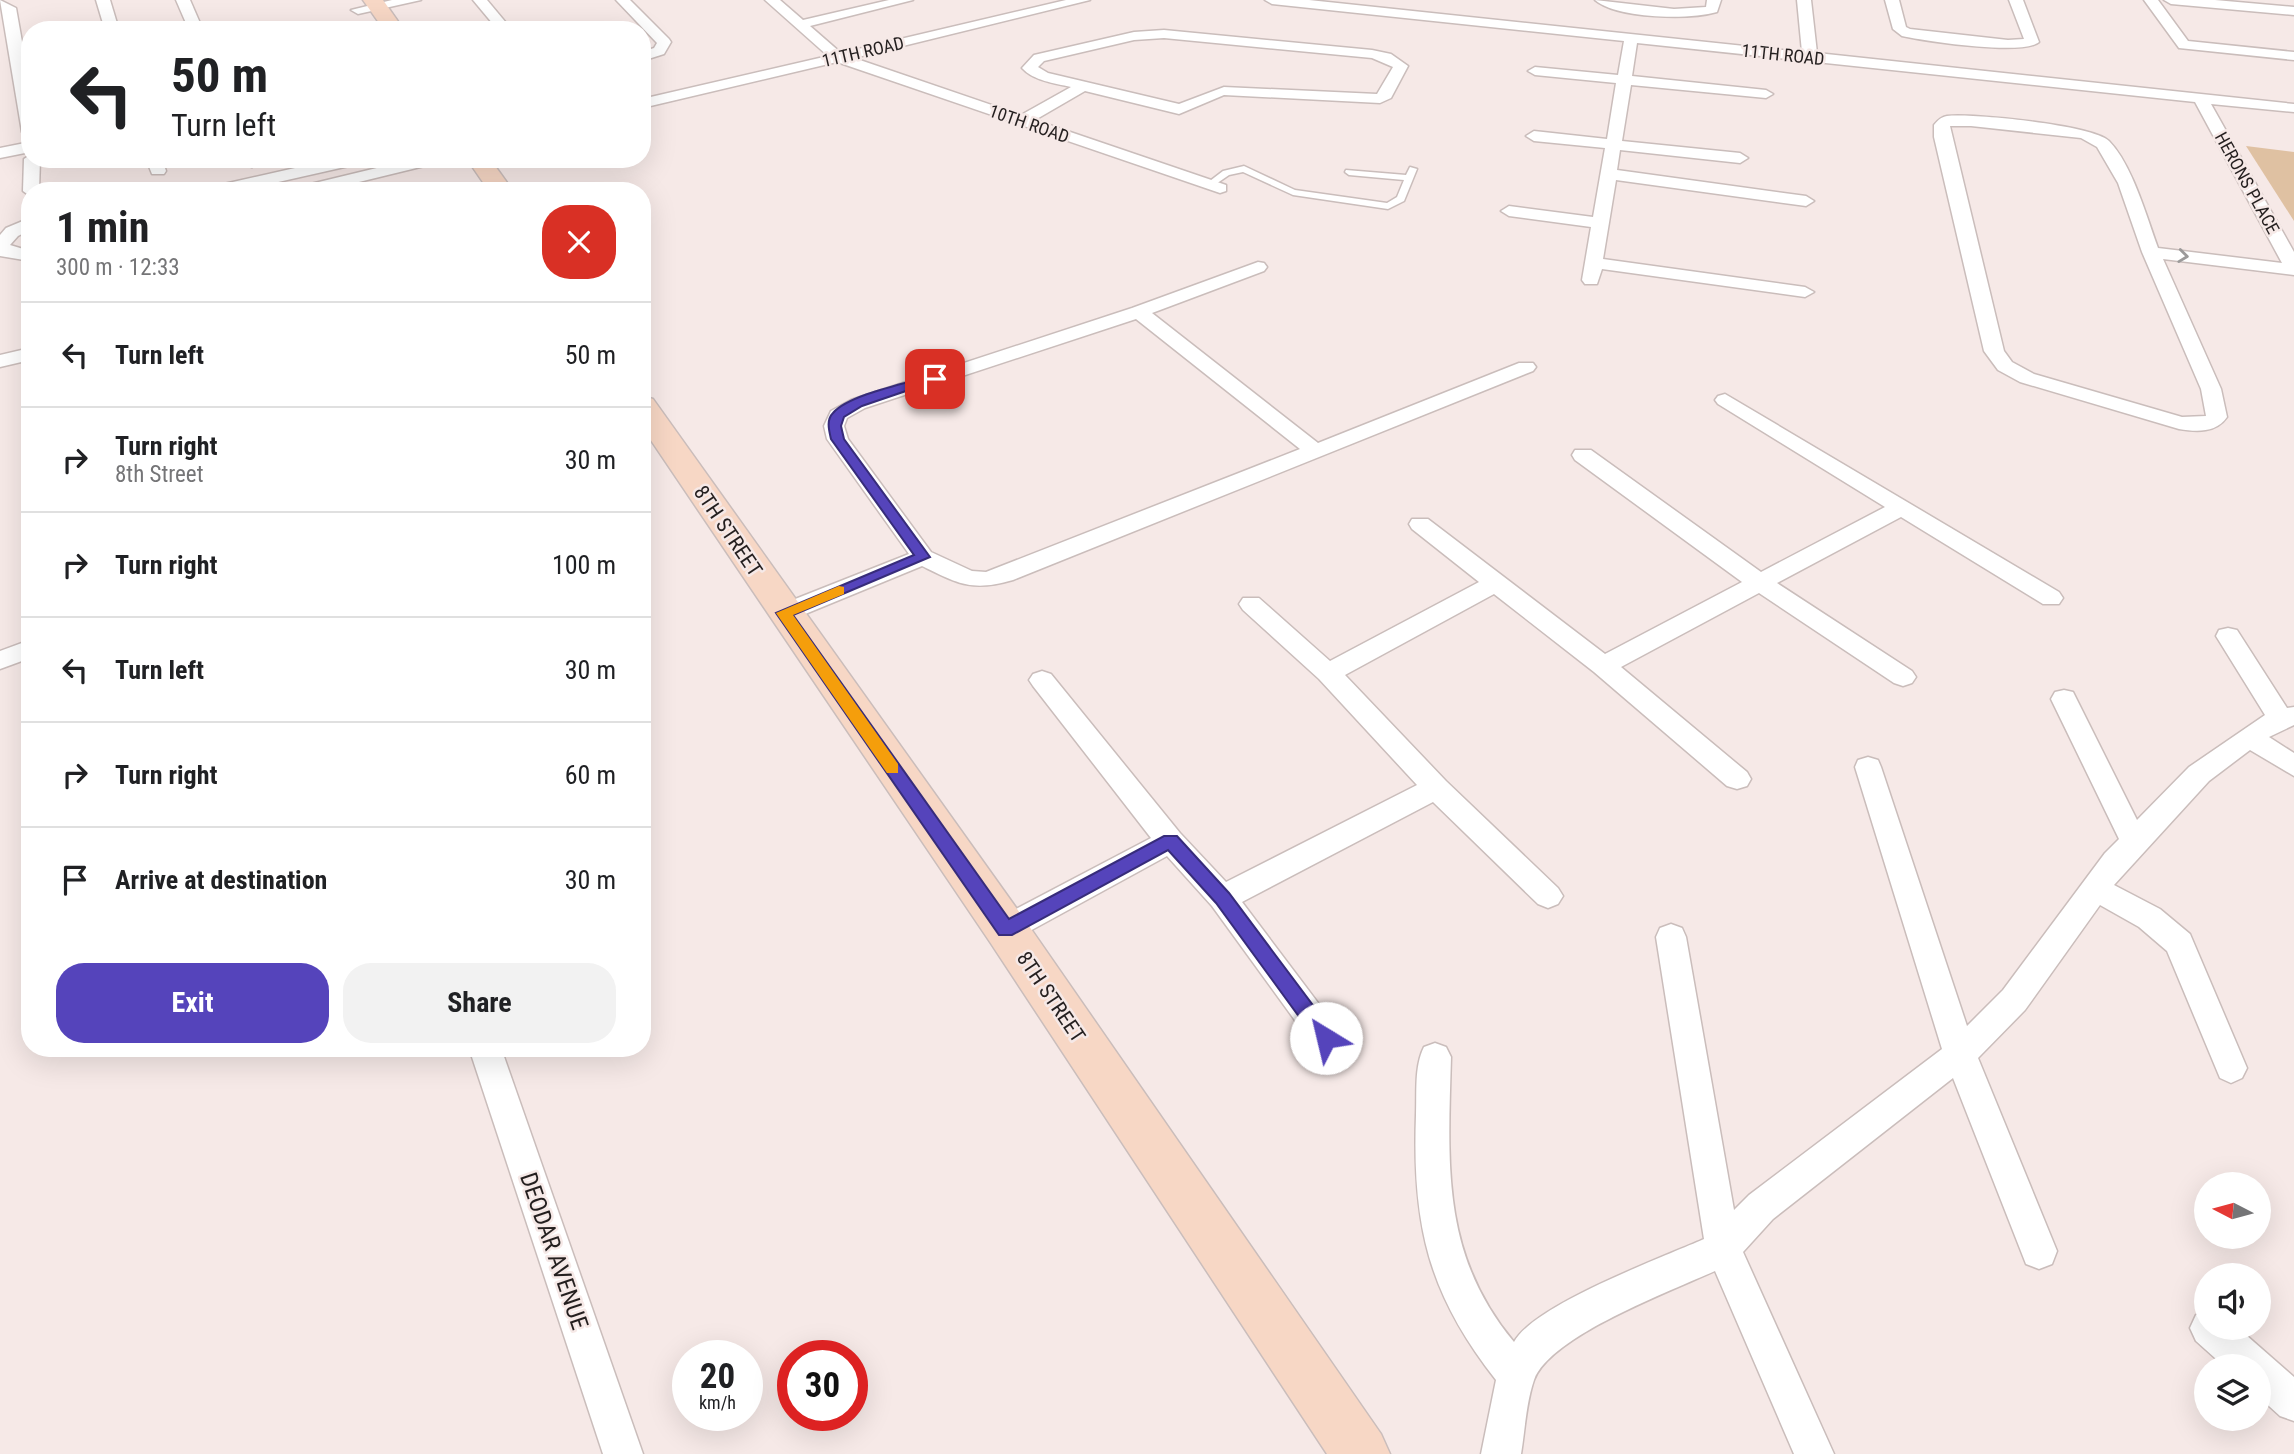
<!DOCTYPE html>
<meta charset="utf-8">
<style>
body{margin:0;font-family:"Roboto Condensed",sans-serif;background:#f2f2f2;color:#202124;height:100vh;display:flex;flex-direction:column;font-size:26px;white-space:nowrap}
*{box-sizing:border-box;margin:0}
p{font-size:23px;color:#757577}
.icon{flex:none;width:38px;height:38px;fill:none;stroke:currentColor;stroke-width:2;stroke-linecap:round;stroke-linejoin:round}
.map{position:relative;flex:1;overflow:hidden}
.sheet{position:absolute;left:21px;top:182px;width:630px;height:875px;display:flex;flex-direction:column;background:#fff;border-radius:28px;box-shadow:0 7px 28px #0002}
.sheet>*{flex:none}
.banner{position:absolute;left:21px;top:21px;width:630px;height:147px;border-radius:28px;box-shadow:0 7px 28px #0002;background:#fff;color:#202124;overflow:hidden}
.needle{width:46px;rotate:276deg}
.buttons{position:absolute;left:2194px;top:1172px;display:grid;gap:14px}
.buttons a{display:grid;place-items:center;width:77px;height:77px;border-radius:50%;background:#fff;box-shadow:0 7px 28px #0002;font-size:35px}
.speed{position:absolute;left:672px;top:1340px;display:flex;gap:14px;font-size:35px;font-weight:700;text-align:center}
.speed>*{display:grid;place-content:center;width:91px;height:91px;border-radius:50%;background:#fff;box-shadow:0 7px 28px #0002;line-height:1}
.speed small{font-size:18px;font-weight:400}
.speed .limit{border:10px solid #d22;background:#fff;color:#111}
.pin{position:absolute;display:grid;place-items:center;width:60px;height:60px;color:#fff;margin:-30px;border-radius:14px;box-shadow:0 4px 10px #0006}
.me{position:absolute;width:77px;margin:-38px;rotate:324deg;stroke-linejoin:round;filter:drop-shadow(0 0 5px #0008)}
.turn{display:flex;align-items:center;gap:24px;height:147px;padding:0 35px;font-size:32px}
.turn .icon{width:91px;height:91px;stroke-width:2.5}
.turn b{display:block;font-size:49px;line-height:60px}
.round{display:grid;place-items:center;flex:none;width:74px;height:74px;border-radius:28px;background:#f2f2f2}
.headline{display:flex;align-items:center;justify-content:space-between;height:119px;padding:0 35px}
h1{font-size:42px;font-weight:700;line-height:52px}
.button{display:flex;gap:14px;margin-top:auto;padding:14px 35px}
.button a{flex:1;height:80px;border-radius:28px;background:#54b;color:#fff;font-size:28px;font-weight:700;line-height:80px;text-align:center}
.button a+a{background:#f2f2f2;color:#202124}
ul{padding:0;list-style:none}
li{display:flex;align-items:center;gap:21px;height:105px;padding:0 35px;border-top:2px solid #e0e0e0}
li div{flex:1}
li b{display:block;font-size:26px}
li em{font-style:normal}
.map>svg:first-child{display:block}
.green{fill:#dfc1a2}
.lines{fill:none;stroke-linecap:round;stroke-linejoin:round}
.lane-casing{stroke:#cabdbb;stroke-width:3}
.street-casing{stroke:#cabdbb;stroke-width:3}
.secondary-casing{stroke:#cabdbb;stroke-width:3}
.lane{fill:#fff;fill-rule:evenodd}
.street{fill:#fff;fill-rule:evenodd}
.secondary{fill:#f7d7c5;fill-rule:evenodd}
.oneway{stroke:#9c9a9a}
.route{fill:#54b;stroke:#372c7a;stroke-width:2}
.slow{fill:#f59e0b}
.labels{text-anchor:middle;stroke-width:5;stroke-linejoin:round;paint-order:stroke}
.far-street-label{font-size:18px;fill:#241f1f;stroke:#f6e9e7}
.street-label{font-size:21px;fill:#241f1f;stroke:#f6e9e7}
.near-street-label{font-size:24px;fill:#241f1f;stroke:#f6e9e7}
</style>
<div class="map">
<svg width="2294" height="1454" viewBox="0 0 2294 1454">
<rect width="100%" height="100%" fill="#f6e9e7"/>
<polygon class="green" points="2246,146 2294,152 2294,221"/>
<g class="lines">
<g class="lane-casing">
<polygon id="lane" points="1244,166 1295,190 1387,203 1397,197 1404,180 1349,175 1345,172 1346,170 1406,175 1410,167 1417,169 1404,201 1388,209 1293,195 1243,172 1229,175 1213,186 1206,184 1223,171"/>
</g>
<g class="street-casing">
<g id="street">
<polygon points="0,0 16,8 30,87 30,137 22,132"/>
<polygon points="96,0 110,0 119,30 105,30"/>
<polygon points="176,0 190,0 203,30 189,30"/>
<polygon points="392,0 421,0 358,14 351,10"/>
<polygon points="473,0 487,0 512,30 498,30"/>
<polygon points="616,0 630,0 669,39 671,42 664,54 642,61 642,52 654,48 657,43"/>
<path d="M765,0H780L803,20L889,0H913L810,26L841,53L1066,0H1090L854,58L1021,115L1071,87C1054,83 1034,81 1022,68L1034,55L1134,32L1164,30L1372,50L1391,54L1408,66L1391,98L1380,103L1224,95L1179,114L1085,91L1035,120L1226,185V191L1220,193L837,62L642,108V99L828,56ZM1164,38L1372,58L1393,67L1377,94L1224,87L1179,104L1048,73L1038,67L1044,61L1134,40Z"/>
<path d="M1265,0H1309L1802,52L1797,0H1811L1817,53L2294,104V112L2211,104L2294,252V275L2163,259L2221,389L2227,417C2216,433 2197,432 2179,429L2020,382L1998,370L1984,351L1934,137V125C1938,120 1941,117 1947,116C1972,113 2093,125 2109,141C2132,164 2147,218 2158,248L2282,263L2195,102L1637,43L1632,76L1766,90L1773,94L1766,98L1631,85L1622,141L1740,153L1748,158L1740,163L1620,150L1617,170L1806,196L1814,201L1806,206L1616,180L1603,259L1805,287L1814,292L1805,297L1602,269L1597,284H1585L1582,280L1591,227L1509,216L1501,211L1509,206L1593,217L1605,148L1534,141L1526,136L1534,131L1607,139L1616,83L1535,75L1528,71L1535,67L1618,75L1624,41L1272,4ZM1950,126H1971L2081,138L2097,147L2118,183L2142,252L2201,389L2206,416L2182,417L2034,374L2012,362L2004,351Z"/>
<path d="M1595,0L1674,9L1706,7L1707,0H1721L1717,12C1689,20 1618,19 1595,0Z"/>
<path d="M1885,0H1899L1906,27L1910,29L2008,40L2024,39L2009,0H2023L2039,42C2023,56 1925,41 1902,36L1893,29Z"/>
<polygon points="2144,0 2158,0 2188,41 2294,52 2294,60 2179,48"/>
<polygon points="2164,0 2215,0 2294,7 2294,15 2171,4"/>
<polygon points="30,142 30,152 0,158 0,148"/>
<polygon points="30,155 30,159 40,159 39,191 30,191 30,196 23,191 24,159"/>
<polygon points="146,159 162,159 166,171 164,174 152,174"/>
<polygon points="243,159 259,159 260,162 252,167 246,165"/>
<polygon points="335,159 366,159 358,164 238,191 207,191 215,186"/>
<polygon points="414,159 443,159 441,162 322,191 292,191 294,188"/>
<polygon points="30,218 30,230 18,236 10,245 30,251 30,261 0,256 0,235 6,228"/>
<path d="M1258,262L1264,263L1267,267L1264,271L1152,313L1318,443L1519,363H1533L1536,367L1533,371L1013,580C972,592 959,584 922,566L793,619H775L772,613L775,607L909,554L827,439L824,426L831,411L851,400L1132,308ZM1136,319L1300,449L986,572L972,571L931,552L848,439L844,426L847,418L865,408Z"/>
<polygon points="30,348 30,360 0,367 0,355"/>
<polygon points="1725,394 2059,592 2063,598 2059,604 2043,604 1901,517 1777,583 1912,671 1916,677 1912,683 1903,686 1894,683 1759,593 1621,667 1747,772 1751,779 1747,786 1737,789 1727,786 1594,672 1494,594 1345,675 1446,781 1558,888 1563,896 1558,904 1548,908 1538,904 1433,802 1242,902 1337,1028 1342,1038 1337,1048 1326,1052 1315,1048 1212,906 1167,856 1017,938 1006,941 995,938 991,929 995,920 1151,838 1033,686 1029,680 1033,674 1042,671 1051,674 1180,833 1226,882 1417,785 1319,679 1243,610 1239,604 1243,598 1259,598 1330,661 1479,582 1412,529 1409,524 1412,519 1428,519 1605,654 1742,582 1575,460 1572,455 1575,450 1591,450 1761,572 1885,507 1718,404 1715,400 1718,396"/>
<path d="M2228,628L2237,630L2287,708L2294,707V725L2269,737L2294,753V776L2250,750L2209,781L2114,885L2160,909L2190,934L2247,1068L2242,1078L2231,1083L2220,1078L2167,951L2139,927L2100,905L2025,1010L1978,1058L2057,1251L2052,1264L2039,1269L2026,1264L1953,1078L1773,1219L1743,1252L1834,1454H1794L1715,1271C1671,1291 1550,1336 1534,1380C1526,1403 1525,1430 1521,1454H1481L1496,1380C1428,1294 1412,1224 1416,1115C1417,1093 1414,1067 1424,1047L1435,1043L1446,1047L1451,1057C1448,1164 1441,1255 1514,1342C1534,1305 1661,1258 1704,1239L1656,937L1660,928L1671,924L1682,928L1686,937L1734,1210L1749,1195L1942,1049L1855,767L1858,760L1868,757L1878,760L1881,767L1967,1026L2003,990L2105,853L2119,839L2051,699L2055,692L2064,690L2073,692L2137,820L2189,767L2265,715L2216,636L2219,630Z"/>
<polygon points="30,640 30,658 0,669 0,651"/>
<polygon points="469,1048 501,1048 643,1454 603,1454"/>
<polygon points="2207,1310 2207,1328 2238,1328 2294,1377 2294,1421 2280,1416 2259,1397 2259,1367 2225,1367 2196,1341 2190,1328 2196,1315"/>
</g>
</g>
<g class="secondary-casing">
<g id="secondary">
<polygon points="363,0 383,0 404,30 384,30"/>
<polygon points="467,159 490,159 513,191 489,191"/>
<polygon points="642,396 653,399 1022,916 1381,1434 1390,1454 1327,1454 990,942 642,427"/>
</g>
</g>
<use href="#lane" class="lane"/>
<use href="#street" class="street"/>
<use href="#secondary" class="secondary"/>
</g>
<defs><path id="oneway-chevron" d="M-2-3.5L2.5 0L-2 3.5" fill="none" stroke-width="1.6" stroke-linecap="round" stroke-linejoin="round" transform="scale(1.75)"/></defs>
<use class="oneway" href="#oneway-chevron" transform="translate(2183 256) rotate(7)"/>
<path class="route" d="M930,376L941,379L862,406L844,417L841,426L844,439L930,557L793,615L1009,919L1164,836H1177L1229,893L1333,1032L1335,1038L1333,1044L1326,1047L1319,1044L1216,903L1168,850L1012,935H999L776,613L914,555L831,439C829,430 826,420 833,413C848,395 907,383 930,376Z"/>
<polygon class="slow" points="839,586 844,587 844,594 793,615 898,764 898,773 887,773 776,613"/>
<g class="labels">
<g class="far-street-label">
<text transform="translate(863 52) rotate(-13)" y="6">11TH ROAD</text>
<text transform="translate(1783 55) rotate(6)" y="6">11TH ROAD</text>
<text transform="translate(1029 124) rotate(19)" y="6">10TH ROAD</text>
<text transform="translate(2247 183) rotate(61)" y="6">HERONS PLACE</text>
</g>
<g class="street-label">
<text transform="translate(728 531) rotate(56)" y="7">8TH STREET</text>
<text transform="translate(1051 997) rotate(56)" y="7">8TH STREET</text>
</g>
<g class="near-street-label">
<text transform="translate(554 1251) rotate(71)" y="8">DEODAR AVENUE</text>
</g>
</g>
</svg>
<div class="buttons">
<a><svg class="needle" viewBox="-14 -14 28 28"><path d="M0-13l5 13h-10z" fill="#e53935"/><path d="M0 13l5-13h-10z" fill="#757577"/></svg></a>
<a><svg class="icon" aria-label="sound" viewBox="0 0 24 24"><path d="M4 9h4l5-4v14l-5-4H4zM17 9q2 3 0 6"/></svg></a>
<a><svg class="icon" aria-label="layers" viewBox="0 0 24 24"><path d="M12 4l9 5-9 5-9-5zM3 14l9 5 9-5"/></svg></a>
</div>
<div class="speed"><div>20<small>km/h</small></div><div class="limit">30</div></div>
<div class="pin" style="left:935px;top:379px;background:#d93025"><svg class="icon" aria-label="arrive" viewBox="0 0 24 24"><path d="M6 21V4h12l-3 4 3 4H6"/></svg></div>
<svg class="me" style="left:1326px;top:1038px" viewBox="-20 -20 40 40"><circle r="19" fill="#fff"/><path d="M0-13L10 11 0 6-10 11z" fill="#54b"/></svg>
<div class="banner">
<div class="turn"><svg class="icon" aria-label="left" viewBox="0 0 24 24"><path d="M17 20v-9H6M10 6l-5 5 5 5"/></svg><div><b>50 m</b>Turn left</div></div>
</div>
<section class="sheet">
<div class="headline"><div><h1>1 min</h1><p>300 m · 12:33</p></div><a class="round" style="background:#d93025;color:#fff"><svg class="icon" aria-label="close" viewBox="0 0 24 24"><path d="M6 6l12 12M18 6L6 18"/></svg></a></div>
<ul>
<li><svg class="icon" aria-label="left" viewBox="0 0 24 24"><path d="M17 20v-9H6M10 6l-5 5 5 5"/></svg><div><b>Turn left</b></div><em>50 m</em></li>
<li><svg class="icon" aria-label="right" viewBox="0 0 24 24"><path d="M7 20v-9h11M14 6l5 5-5 5"/></svg><div><b>Turn right</b><p>8th Street</p></div><em>30 m</em></li>
<li><svg class="icon" aria-label="right" viewBox="0 0 24 24"><path d="M7 20v-9h11M14 6l5 5-5 5"/></svg><div><b>Turn right</b></div><em>100 m</em></li>
<li><svg class="icon" aria-label="left" viewBox="0 0 24 24"><path d="M17 20v-9H6M10 6l-5 5 5 5"/></svg><div><b>Turn left</b></div><em>30 m</em></li>
<li><svg class="icon" aria-label="right" viewBox="0 0 24 24"><path d="M7 20v-9h11M14 6l5 5-5 5"/></svg><div><b>Turn right</b></div><em>60 m</em></li>
<li><svg class="icon" aria-label="arrive" viewBox="0 0 24 24"><path d="M6 21V4h12l-3 4 3 4H6"/></svg><div><b>Arrive at destination</b></div><em>30 m</em></li>
</ul>
<div class="button"><a>Exit</a><a>Share</a></div>
</section>
</div>
